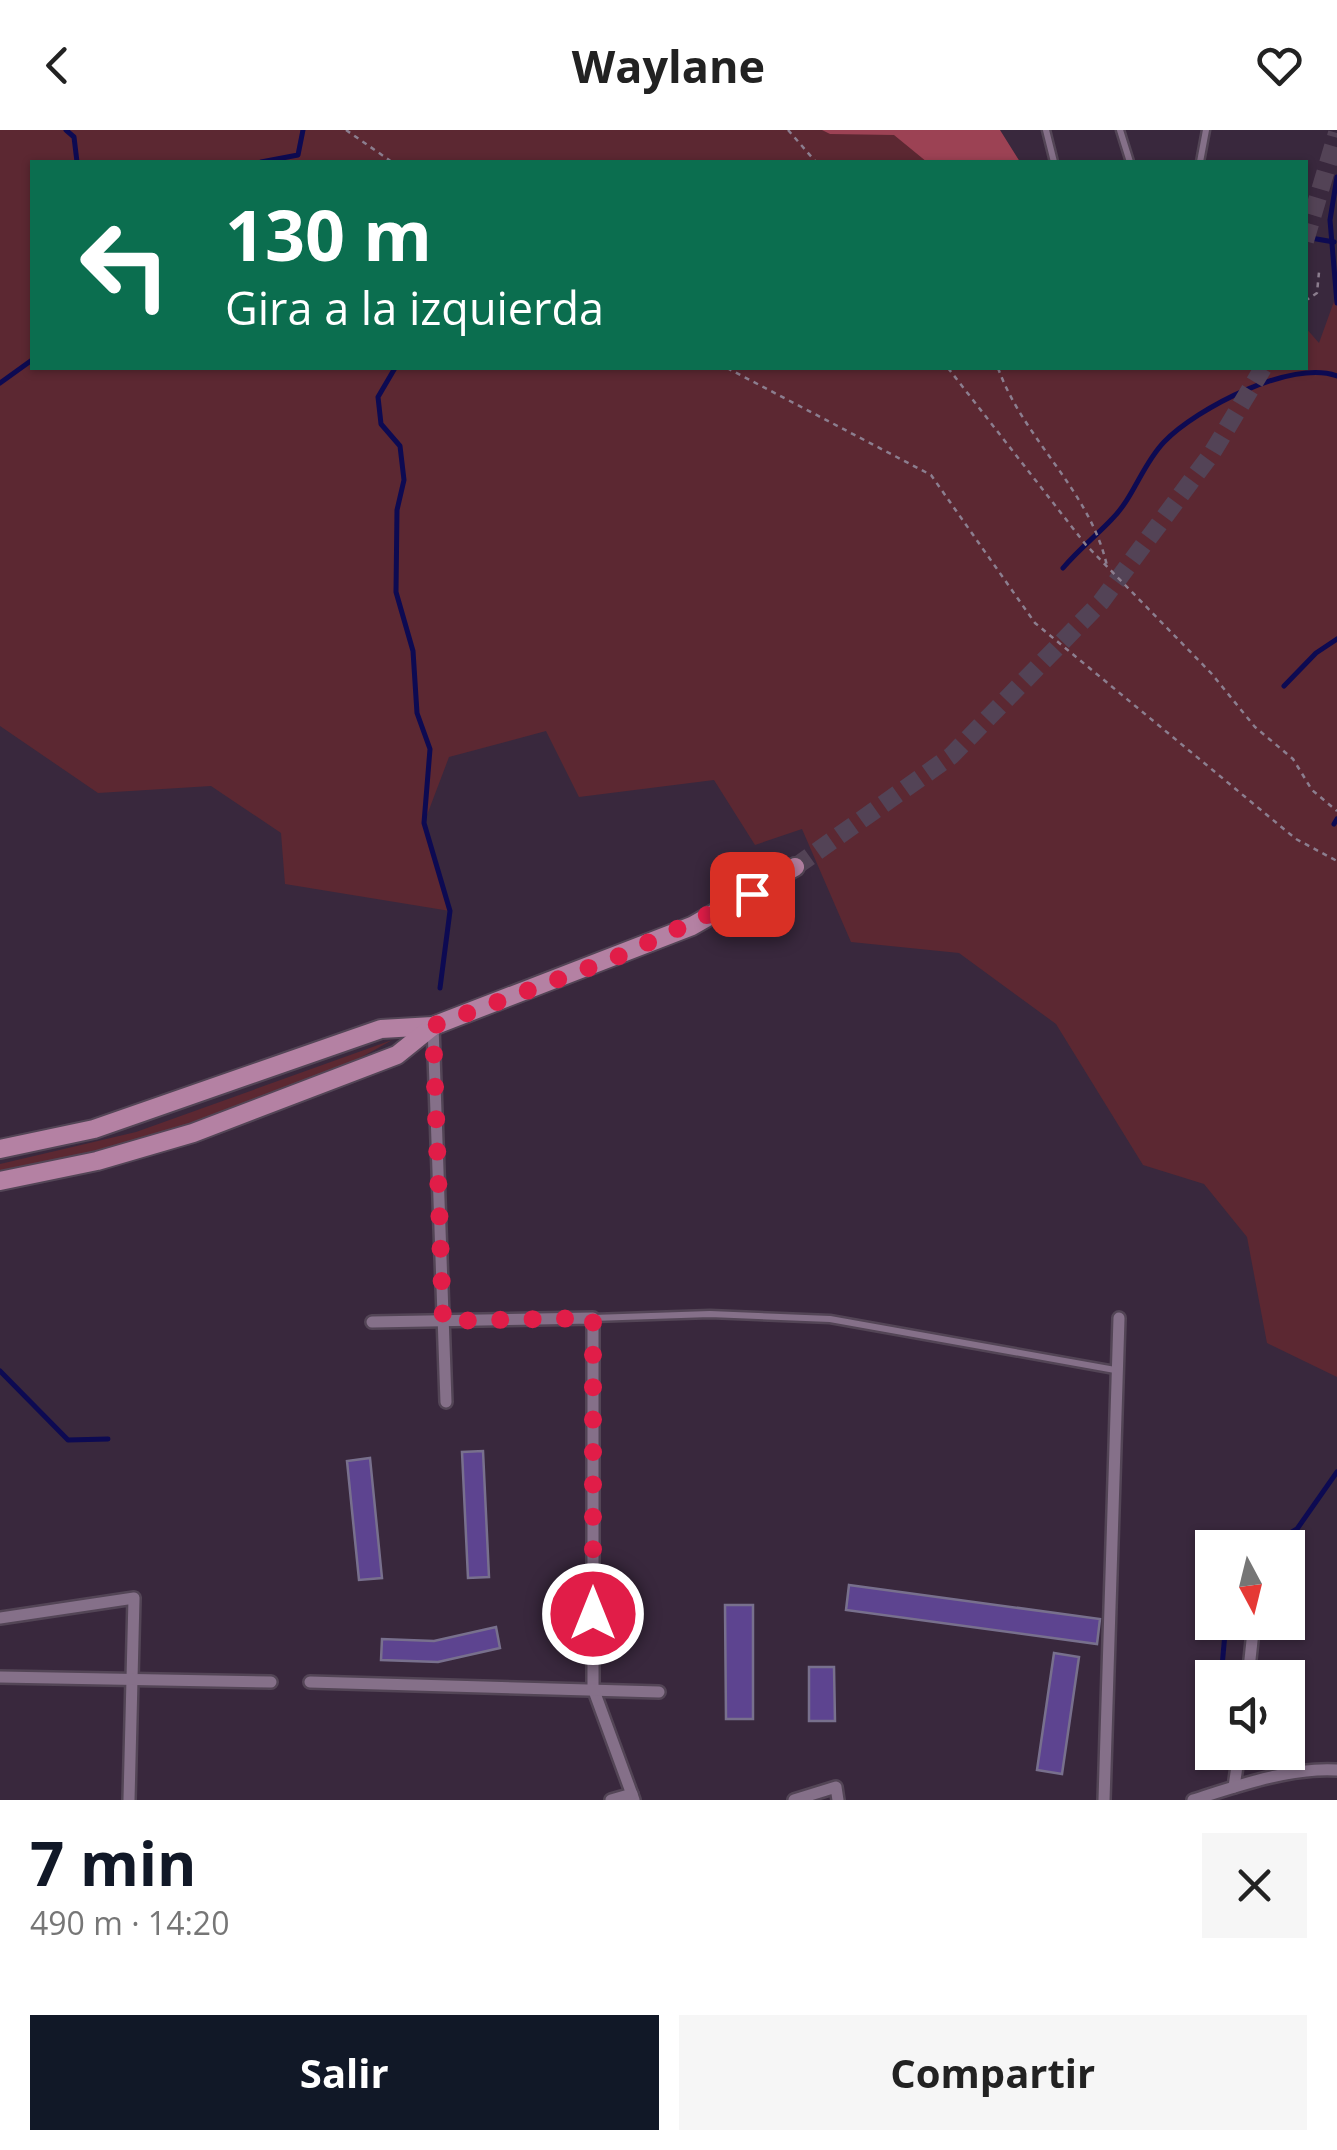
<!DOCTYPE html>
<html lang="es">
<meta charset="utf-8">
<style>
body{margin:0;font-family:"Open Sans",sans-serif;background:#f6f6f6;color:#222;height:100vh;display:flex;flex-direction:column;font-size:38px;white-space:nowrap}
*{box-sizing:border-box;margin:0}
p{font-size:32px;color:#767676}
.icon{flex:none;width:55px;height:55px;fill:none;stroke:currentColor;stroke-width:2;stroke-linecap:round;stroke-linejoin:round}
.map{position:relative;height:1670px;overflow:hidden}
.details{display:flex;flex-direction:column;background:#fff;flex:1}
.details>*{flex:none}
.hud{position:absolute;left:30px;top:30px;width:1278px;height:210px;border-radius:0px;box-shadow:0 2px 8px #0004;background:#0b6e4f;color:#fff;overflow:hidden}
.needle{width:65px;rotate:173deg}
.tools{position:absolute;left:1195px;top:1400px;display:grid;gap:20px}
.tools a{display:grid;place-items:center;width:110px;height:110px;border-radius:0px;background:#fff;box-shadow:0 2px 8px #0004;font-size:50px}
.pin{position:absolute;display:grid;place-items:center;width:85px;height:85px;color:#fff;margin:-42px;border-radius:20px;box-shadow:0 5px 15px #0006}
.me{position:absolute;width:110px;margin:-55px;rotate:0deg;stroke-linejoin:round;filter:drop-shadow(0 0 8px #0008)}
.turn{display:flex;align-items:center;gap:35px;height:210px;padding:0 30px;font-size:45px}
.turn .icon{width:130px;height:130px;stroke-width:2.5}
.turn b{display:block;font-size:70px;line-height:85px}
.round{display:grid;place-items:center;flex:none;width:105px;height:105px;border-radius:0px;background:#f6f6f6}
.headline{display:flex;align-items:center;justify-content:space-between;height:170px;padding:0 30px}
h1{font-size:60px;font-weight:700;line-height:75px;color:#111827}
.cta{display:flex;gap:20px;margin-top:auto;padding:20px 30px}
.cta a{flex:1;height:115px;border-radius:0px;background:#111827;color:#fff;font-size:40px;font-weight:700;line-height:115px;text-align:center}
.cta a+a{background:#f6f6f6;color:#222}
header{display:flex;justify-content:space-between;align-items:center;height:130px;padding:0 30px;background:#fff;font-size:45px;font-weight:700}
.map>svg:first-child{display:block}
.green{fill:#5c2832}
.forest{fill:#9c4254}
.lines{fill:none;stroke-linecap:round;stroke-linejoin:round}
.stream{stroke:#0d0a52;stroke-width:5}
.building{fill:#5d4490;stroke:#78708d;stroke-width:2.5}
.primary-tunnel{stroke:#534356;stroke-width:18;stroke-dasharray:18 9;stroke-linecap:butt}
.lane-casing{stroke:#534556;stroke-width:11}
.street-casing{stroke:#534556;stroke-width:16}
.primary-casing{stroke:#534556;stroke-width:22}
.path{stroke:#8c7e8f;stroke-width:2.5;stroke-dasharray:5 5;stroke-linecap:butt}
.lane{stroke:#857089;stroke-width:6}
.street{stroke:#857089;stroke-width:11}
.primary{stroke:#b481a3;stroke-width:18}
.route{stroke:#e11d48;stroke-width:18;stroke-dasharray:0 32.4}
</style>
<header><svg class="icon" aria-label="back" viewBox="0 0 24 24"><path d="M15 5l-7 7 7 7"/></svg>Waylane<svg class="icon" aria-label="heart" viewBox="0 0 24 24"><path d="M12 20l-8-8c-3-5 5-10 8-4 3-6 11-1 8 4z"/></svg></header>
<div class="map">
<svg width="1337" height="1670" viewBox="0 0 1337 1670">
<rect width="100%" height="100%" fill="#39283d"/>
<g class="green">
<polygon points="0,0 999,0 1020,32 32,32 32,238 1305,238 1305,197 1319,213 1337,163 1337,1247 1267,1213 1247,1107 1204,1054 1143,1035 1056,894 959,823 851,812 802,699 755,715 714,650 579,667 546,601 449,627 424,693 450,781 285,754 281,703 211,656 98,663 0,596"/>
<path d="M392,910C281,976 126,1017 0,1045V1034L136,1002Z"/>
</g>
<polygon class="forest" points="822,0 1000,0 1020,32 927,32 894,5 830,4"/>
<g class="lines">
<g class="stream">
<polyline points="66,0 74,7 77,32"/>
<polyline points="261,32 298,25 303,0"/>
<polyline points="1337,47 1330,90 1337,173"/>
<polyline points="1305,107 1334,112"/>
<polyline points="395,238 378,267 381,294 400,316 404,350 397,380 396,462 413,521 417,583 430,619 424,693 450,781 440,858"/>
<polyline points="0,253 32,230"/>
<path d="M1063,438C1079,419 1096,406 1112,389C1134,367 1142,335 1164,312C1197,278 1292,229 1337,246"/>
<polyline points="1284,556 1316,523 1337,509"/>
<polyline points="1334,694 1337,689"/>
<polyline points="0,1241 68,1310 108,1309"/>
<polyline points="1265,1418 1297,1399 1337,1342"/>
<polyline points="1221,1548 1226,1492"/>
<polyline points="1214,1627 1214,1622"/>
</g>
</g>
<g class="building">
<polygon points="483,1321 489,1447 468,1448 462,1322"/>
<polygon points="370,1328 382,1448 359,1450 347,1331"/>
<polygon points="849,1455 1100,1489 1097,1514 846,1480"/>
<polygon points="725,1475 753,1475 753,1589 726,1589"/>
<polygon points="496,1497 500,1518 438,1532 381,1530 382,1509 434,1511"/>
<polygon points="1054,1523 1079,1527 1062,1644 1037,1640"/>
<polygon points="809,1537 834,1537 835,1591 809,1591"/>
</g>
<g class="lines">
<g class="primary-tunnel">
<polyline points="1305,111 1337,3"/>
<polyline points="795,737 951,626 1101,472 1212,323 1263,238"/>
</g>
<g class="lane-casing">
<g id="lane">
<polyline points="1046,0 1054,32"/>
<polyline points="1120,0 1130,32"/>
<polyline points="1200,32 1206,0"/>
<polyline points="593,1188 710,1184 830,1189 1115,1240"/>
</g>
</g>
<g class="street-casing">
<g id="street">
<polyline points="433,896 446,1272"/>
<polyline points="372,1192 593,1188 593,1558 634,1670"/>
<polyline points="0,1488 134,1468 129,1670"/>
<polyline points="0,1547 271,1552"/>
<polyline points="1248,1548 1254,1492"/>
<polyline points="310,1552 659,1562"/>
<polyline points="1234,1657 1239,1622"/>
<polyline points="611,1670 632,1664"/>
<polyline points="794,1670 836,1657 838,1670"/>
<polyline points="1104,1670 1119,1188"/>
<path d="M1193,1670C1237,1656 1291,1637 1337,1640"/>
</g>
</g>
<g class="primary-casing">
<g id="primary">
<polyline points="0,1019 94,999 381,899 433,896 692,796 795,737"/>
<polyline points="0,1051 97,1031 193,1003 397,925 433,896"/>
</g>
</g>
<g class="path">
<polyline points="346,0 392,32"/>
<polyline points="788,0 816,32"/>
<polyline points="1305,171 1317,163 1319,142"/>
<polyline points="727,238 931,345 1035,493 1296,709 1337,731"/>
<polyline points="948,238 1086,415 1211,543 1255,597 1293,629 1312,660 1337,681"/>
<path d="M998,238C1024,310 1090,360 1107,436"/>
</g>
<use href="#lane" class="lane"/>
<use href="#street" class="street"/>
<use href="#primary" class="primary"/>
</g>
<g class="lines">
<polyline class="route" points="593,1484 593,1188 443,1191 433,896 615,828 752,764"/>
</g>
</svg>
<div class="tools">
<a><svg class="needle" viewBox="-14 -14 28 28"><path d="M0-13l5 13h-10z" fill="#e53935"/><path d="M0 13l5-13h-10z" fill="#767676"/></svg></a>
<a><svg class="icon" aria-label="sound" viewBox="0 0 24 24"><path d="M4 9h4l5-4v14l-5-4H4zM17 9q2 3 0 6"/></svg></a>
</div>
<div class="pin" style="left:752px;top:764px;background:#d93025"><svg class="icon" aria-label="arrive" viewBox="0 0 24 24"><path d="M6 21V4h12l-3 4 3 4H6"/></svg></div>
<svg class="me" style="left:593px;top:1484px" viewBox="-20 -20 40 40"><circle r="17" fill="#e11d48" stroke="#fff" stroke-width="3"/><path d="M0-11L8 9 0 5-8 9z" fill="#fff"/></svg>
<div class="hud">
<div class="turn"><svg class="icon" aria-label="left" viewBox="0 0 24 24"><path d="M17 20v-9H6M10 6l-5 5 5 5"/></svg><div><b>130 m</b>Gira a la izquierda</div></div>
</div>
</div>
<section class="details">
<div class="headline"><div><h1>7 min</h1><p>490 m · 14:20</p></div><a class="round"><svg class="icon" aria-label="close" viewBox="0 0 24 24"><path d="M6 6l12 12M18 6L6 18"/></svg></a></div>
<div class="cta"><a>Salir</a><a>Compartir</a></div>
</section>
